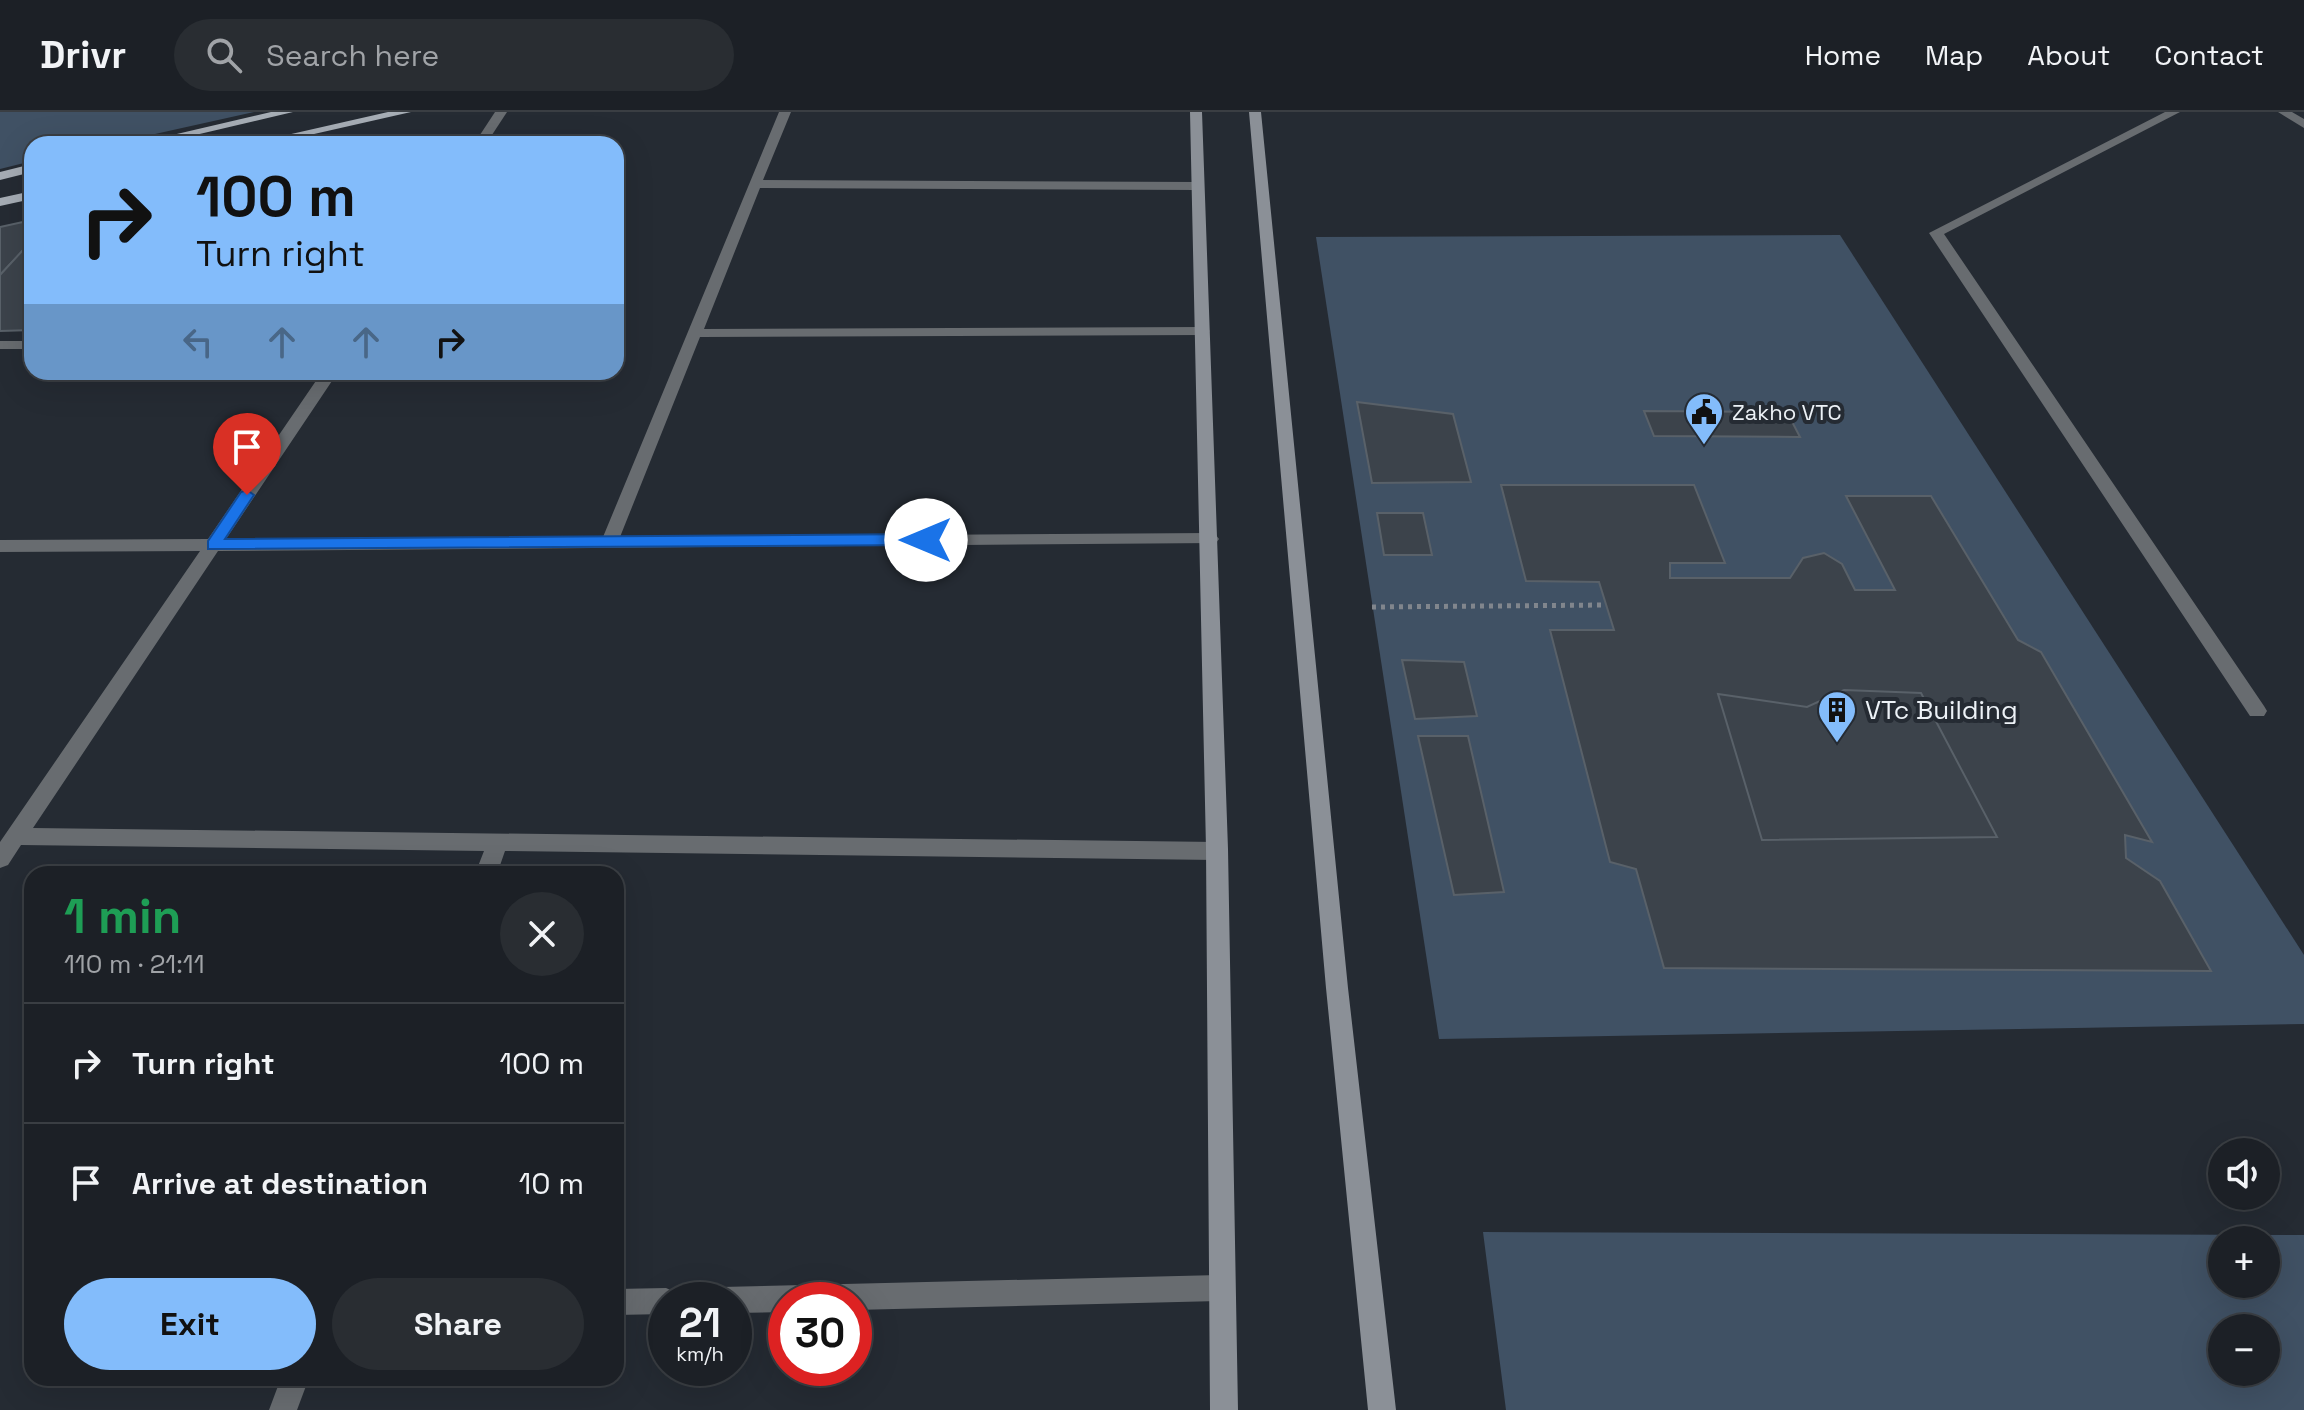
<!DOCTYPE html>
<meta charset="utf-8">
<style>
body{margin:0;font-family:"Space Grotesk",sans-serif;background:#292d32;color:#f1f3f6;height:100vh;display:flex;flex-direction:column;font-size:30px;white-space:nowrap}
*{box-sizing:border-box;margin:0}
p{font-size:26px;color:#a0a3a7}
.icon{flex:none;width:44px;height:44px;fill:none;stroke:currentColor;stroke-width:2;stroke-linecap:round;stroke-linejoin:round}
.map{position:relative;flex:1;overflow:hidden}
.panel{position:absolute;left:24px;top:754px;width:600px;height:520px;display:flex;flex-direction:column;background:#1c2026;border-radius:24px;box-shadow:0 8px 32px #0002,0 0 0 2px #3a3e43}
.panel>*{flex:none}
.guide{position:absolute;left:24px;top:24px;width:600px;height:244px;border-radius:24px;box-shadow:0 8px 32px #0002,0 0 0 2px #3a3e43;background:#83bcfb;color:#111;overflow:hidden}
.fabs{position:absolute;left:2208px;top:1026px;display:grid;gap:16px}
.fabs a{display:grid;place-items:center;width:72px;height:72px;border-radius:50%;background:#1c2026;box-shadow:0 8px 32px #0002,0 0 0 2px #3a3e43;font-size:40px}
.speed{position:absolute;left:648px;top:1170px;display:flex;gap:16px;font-size:40px;font-weight:700;text-align:center}
.speed>*{display:grid;place-content:center;width:104px;height:104px;border-radius:50%;background:#1c2026;box-shadow:0 8px 32px #0002,0 0 0 2px #3a3e43;line-height:1}
.speed small{font-size:20px;font-weight:400}
.speed .limit{border:12px solid #d22;background:#fff;color:#111}
.pin{position:absolute;display:grid;place-items:center;width:68px;height:68px;color:#fff;margin:-82px -34px;border-radius:50% 50% 50% 0;rotate:-45deg;box-shadow:0 0 8px #0007}
.pin .icon{rotate:45deg}
.me{position:absolute;width:88px;margin:-44px;rotate:270deg;stroke-linejoin:round;filter:drop-shadow(0 0 6px #0008)}
.turn{display:flex;align-items:center;gap:28px;height:168px;padding:0 40px;font-size:36px}
.turn .icon{width:104px;height:104px;stroke-width:2.5}
.turn b{display:block;font-size:56px;line-height:68px}
.lanes{display:flex;align-items:center;height:76px;padding:0 40px;background:#0003;justify-content:center;gap:40px;direction:ltr}
.lanes .off{opacity:.35}
.round{display:grid;place-items:center;flex:none;width:84px;height:84px;border-radius:42px;background:#292d32}
.summary{display:flex;align-items:center;justify-content:space-between;height:136px;padding:0 40px}
h1{font-size:48px;font-weight:600;line-height:60px;color:#1e9e55}
.primary-button{display:flex;gap:16px;margin-top:auto;padding:16px 40px}
.primary-button a{flex:1;height:92px;border-radius:48px;background:#83bcfb;color:#111;font-size:32px;font-weight:600;line-height:92px;text-align:center}
.primary-button a+a{background:#292d32;color:#f1f3f6}
ul{padding:0;list-style:none}
li{display:flex;align-items:center;gap:24px;height:120px;padding:0 40px;border-top:2px solid #3a3e43}
li div{flex:1}
li b{display:block;font-size:30px}
li em{font-style:normal}
header{display:flex;align-items:center;gap:48px;box-sizing:border-box;height:112px;padding:0 40px;background:#1c2026;border-bottom:2px solid #3a3e43}
header strong{font-size:38px}
nav{display:flex;gap:44px;margin-inline-start:auto;font-size:28px}
.search{width:560px;height:72px;background:#292d32;display:flex;align-items:center;gap:20px;box-sizing:border-box;padding:0 28px;border-radius:44px;color:#a0a3a7;font-size:30px}
.map>svg:first-child{display:block}
.green{fill:#405164;fill-rule:evenodd}
.building{fill:#3c434b;stroke:#596169;stroke-width:2}
.lines{fill:none;stroke-linecap:round;stroke-linejoin:round}
.path{stroke:#81868d;stroke-width:5;stroke-dasharray:4 5;stroke-linecap:butt}
.minor{fill:#686c70;fill-rule:evenodd}
.tertiary{fill:#686c70;fill-rule:evenodd}
.secondary{fill:#8b9097;fill-rule:evenodd}
.primary{fill:#a6adb5;fill-rule:evenodd}
.route{fill:#1a73e8;stroke:#114b97;stroke-width:2}
.labels{text-anchor:middle;stroke-width:8;stroke-linejoin:round;paint-order:stroke}
.far-poi-label{font-size:22px;fill:#edf2f7;stroke:#252b33;text-anchor:start}
.poi-label{font-size:26px;fill:#edf2f7;stroke:#252b33;text-anchor:start}
</style>
<header>
<strong>Drivr</strong>
<div class="search"><svg class="icon" aria-label="search" viewBox="0 0 24 24"><circle cx="10" cy="10" r="6"/><path d="M15 15l6 6"/></svg>Search here</div>
<nav><a>Home</a><a>Map</a><a>About</a><a>Contact</a></nav>
</header>
<div class="map">
<svg width="2304" height="1298" viewBox="0 0 2304 1298">
<rect width="100%" height="100%" fill="#252b33"/>
<g class="green">
<polygon points="0,0 254,0 110,32 32,32 32,49 0,57"/>
<polygon points="1840,123 2304,843 2304,912 1439,927 1316,125"/>
<path d="M1483,1120L2304,1123V1298H1506ZM2266,1128V1172H2222V1128ZM2222,1216H2266V1260H2222Z"/>
</g>
<g class="building">
<polygon points="32,108 32,129 0,163 0,115"/>
<polygon points="23,138 32,138 32,218 0,219 0,163"/>
<polygon points="1357,290 1453,302 1471,370 1372,371"/>
<polygon points="1644,299 1787,300 1800,325 1654,324"/>
<polygon points="1501,373 1694,373 1725,451 1670,451 1670,466 1790,466 1803,446 1824,441 1842,452 1855,478 1895,478 1846,384 1931,384 2018,528 2041,540 2152,730 2125,723 2126,746 2160,769 2211,859 1664,856 1636,757 1610,750 1550,518 1614,518 1599,470 1526,469"/>
<polygon points="1377,401 1423,401 1432,443 1384,443"/>
<polygon points="1402,548 1464,550 1477,604 1415,607"/>
<polygon points="1844,578 1921,581 1997,725 1762,728 1718,582 1807,595"/>
<polygon points="1418,624 1468,624 1504,780 1454,783"/>
</g>
<g class="lines">
<polyline class="path" points="1372,495 1606,493"/>
<g class="minor">
<polygon points="495,0 507,0 486,32 474,32"/>
<polygon points="779,0 791,0 763,68 1198,70 1204,74 1198,78 760,76 704,217 1203,215 1210,219 1203,223 700,225 620,425 1210,421 1216,423 1219,427 1216,431 218,439 33,716 1217,730 1224,733 1228,739 1224,745 1217,748 505,739 497,762 475,762 484,739 21,733 8,753 0,756 0,730 200,439 0,440 0,428 208,427 322,260 338,260 226,427 603,425"/>
<polygon points="2165,0 2180,0 1944,122 2264,594 2267,599 2264,604 2250,604 1929,121"/>
<rect x="0" y="229" width="32" height="8"/>
<polygon points="1219,1163 1228,1167 1232,1176 1228,1185 1219,1189 854,1198 854,1188 786,1188 786,1200 734,1201 734,1188 708,1188 712,1179 721,1175"/>
<polygon points="666,1176 675,1180 679,1188 666,1188 666,1202 616,1203 616,1177"/>
<polygon points="281,1266 309,1266 297,1298 269,1298"/>
</g>
<polygon class="tertiary" points="2278,0 2292,0 2304,7 2304,16"/>
<g class="secondary">
<polygon points="1190,0 1202,0 1228,737 1238,1298 1210,1298 1206,737"/>
<polygon points="1249,0 1261,0 1348,876 1396,1298 1368,1298 1326,876"/>
</g>
<g class="primary">
<polygon points="271,0 293,0 157,32 134,32"/>
<polygon points="388,0 411,0 270,32 247,32"/>
<polygon points="32,52 32,60 0,68 0,60"/>
<polygon points="32,79 32,87 0,94 0,86"/>
</g>
</g>
<polygon class="route" points="247,378 254,383 225,427 926,422 933,428 926,433 208,437 208,429 241,380"/>
<defs>
<g id="civic-pin" transform="scale(2)"><path d="M0 17L-7.5 6A9.5 9.5 0 1 1 7.5 6Z" fill="#83bcfb" stroke="#252b33"/><path d="M-.6-6.5H3V-4.5H.6V-3L4-1V1h2V6H-6V1h2V-1L-.6-3ZM-1.2 2.5V6h2.4V2.5Z" fill="#111"/></g>
<g id="building-pin" transform="scale(2)"><path d="M0 17L-7.5 6A9.5 9.5 0 1 1 7.5 6Z" fill="#83bcfb" stroke="#252b33"/><path d="M-4-6H4V6H1V3H-1V6H-4ZM-2.5-4.3h1.7v1.8h-1.7ZM.8-4.3h1.7v1.8H.8ZM-2.5-1h1.7V.8h-1.7ZM.8-1h1.7V.8H.8Z" fill="#111"/></g>
</defs>
<g fill-rule="evenodd">
<use href="#civic-pin" x="1704" y="300"/>
<use href="#building-pin" x="1837" y="598"/>
</g>
<g class="labels">
<g class="far-poi-label">
<text x="1732" y="308">Zakho VTC</text>
</g>
<g class="poi-label">
<text x="1865" y="607">VTc Building</text>
</g>
</g>
</svg>
<div class="fabs">
<a><svg class="icon" aria-label="sound" viewBox="0 0 24 24"><path d="M4 9h4l5-4v14l-5-4H4zM17 9q2 3 0 6"/></svg></a>
<a>+</a>
<a>−</a>
</div>
<div class="speed"><div>21<small>km/h</small></div><div class="limit">30</div></div>
<div class="pin" style="left:247px;top:383px;background:#d93025"><svg class="icon" aria-label="arrive" viewBox="0 0 24 24"><path d="M6 21V4h12l-3 4 3 4H6"/></svg></div>
<svg class="me" style="left:926px;top:428px" viewBox="-20 -20 40 40"><circle r="19" fill="#fff"/><path d="M0-13L10 11 0 6-10 11z" fill="#1a73e8"/></svg>
<div class="guide">
<div class="turn"><svg class="icon" aria-label="right" viewBox="0 0 24 24"><path d="M7 20v-9h11M14 6l5 5-5 5"/></svg><div><b>100 m</b>Turn right</div></div>
<div class="lanes"><svg class="icon off" aria-label="left" viewBox="0 0 24 24"><path d="M17 20v-9H6M10 6l-5 5 5 5"/></svg><svg class="icon off" aria-label="ahead" viewBox="0 0 24 24"><path d="M12 20V5M6 11l6-6 6 6"/></svg><svg class="icon off" aria-label="ahead" viewBox="0 0 24 24"><path d="M12 20V5M6 11l6-6 6 6"/></svg><svg class="icon" aria-label="right" viewBox="0 0 24 24"><path d="M7 20v-9h11M14 6l5 5-5 5"/></svg></div>
</div>
<section class="panel">
<div class="summary"><div><h1>1 min</h1><p>110 m · 21:11</p></div><a class="round"><svg class="icon" aria-label="close" viewBox="0 0 24 24"><path d="M6 6l12 12M18 6L6 18"/></svg></a></div>
<ul>
<li><svg class="icon" aria-label="right" viewBox="0 0 24 24"><path d="M7 20v-9h11M14 6l5 5-5 5"/></svg><div><b>Turn right</b></div><em>100 m</em></li>
<li><svg class="icon" aria-label="arrive" viewBox="0 0 24 24"><path d="M6 21V4h12l-3 4 3 4H6"/></svg><div><b>Arrive at destination</b></div><em>10 m</em></li>
</ul>
<div class="primary-button"><a>Exit</a><a>Share</a></div>
</section>
</div>
